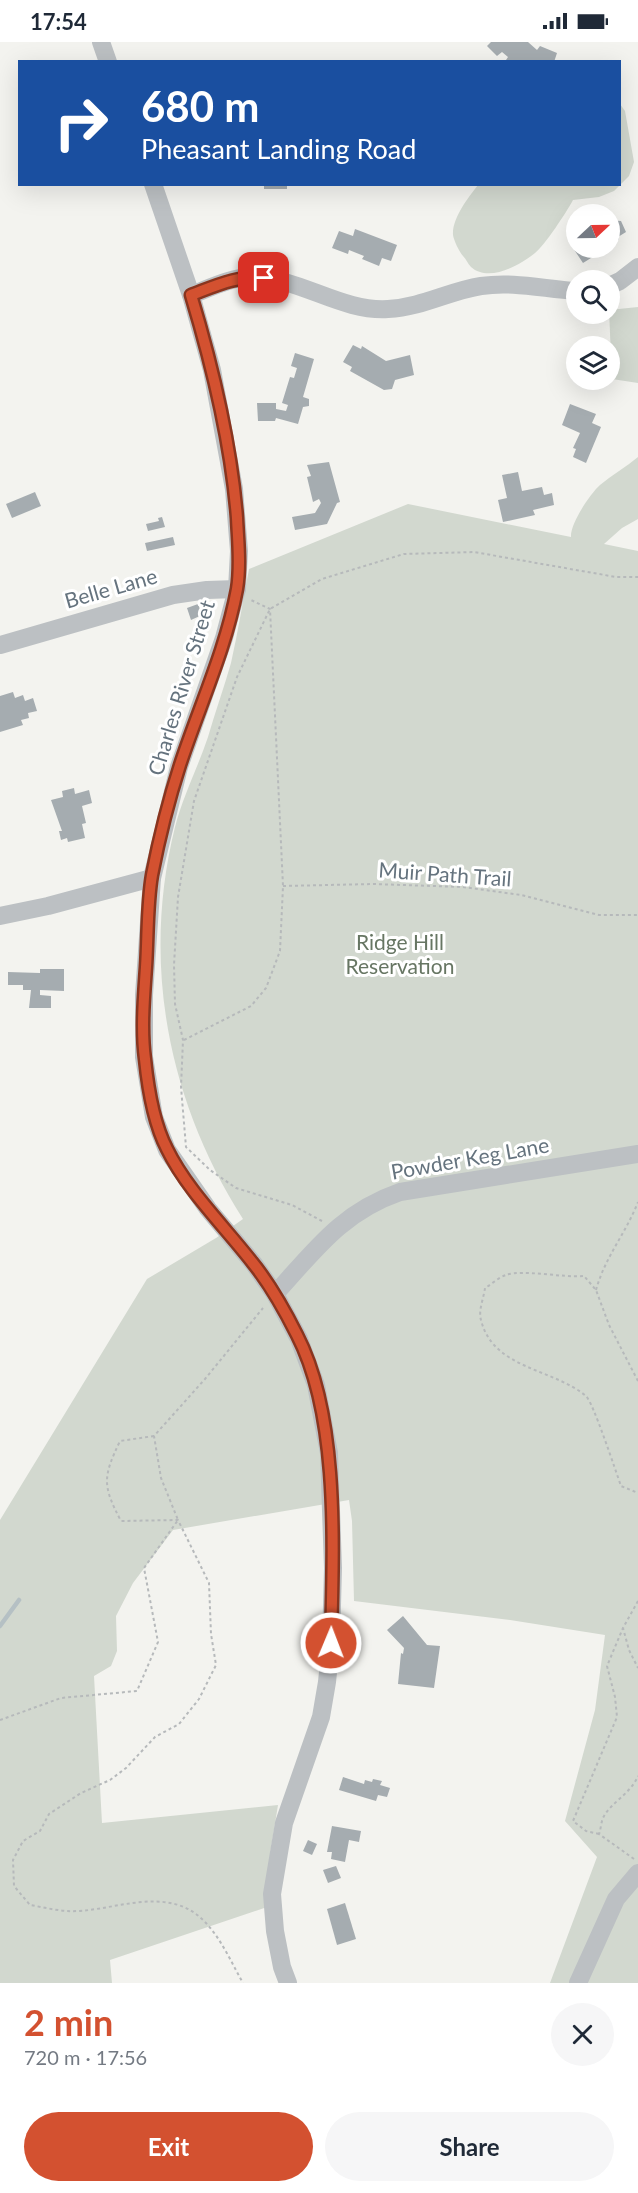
<!DOCTYPE html>
<meta charset="utf-8">
<style>
body{margin:0;font-family:Lato,sans-serif;background:#f6f6f7;color:#1f2937;height:100vh;display:flex;flex-direction:column;font-size:22px;white-space:nowrap}
*{box-sizing:border-box;margin:0}
p{font-size:20px;color:#747a83}
.icon{flex:none;width:33px;height:33px;fill:none;stroke:currentColor;stroke-width:2;stroke-linecap:round;stroke-linejoin:round}
.map{position:relative;height:1941px;overflow:hidden}
.side{display:flex;flex-direction:column;background:#fff;flex:1}
.side>*{flex:none}
.guide{position:absolute;left:18px;top:18px;width:603px;height:126px;border-radius:0px;box-shadow:0 6px 24px #0002;background:#1a4fa0;color:#fff;overflow:hidden}
.needle{width:39px;rotate:68deg}
.tools{position:absolute;left:566px;top:162px;display:grid;gap:12px}
.tools a{display:grid;place-items:center;width:54px;height:54px;border-radius:50%;background:#fff;box-shadow:0 6px 24px #0002;font-size:30px}
.pin{position:absolute;display:grid;place-items:center;width:51px;height:51px;color:#fff;margin:-26px;border-radius:12px;box-shadow:0 3px 9px #0006}
.me{position:absolute;width:66px;margin:-33px;rotate:1deg;stroke-linejoin:round;filter:drop-shadow(0 0 4px #0008)}
.turn{display:flex;align-items:center;gap:21px;height:126px;padding:0 24px;font-size:27px}
.turn .icon{width:78px;height:78px;stroke-width:2.5}
.turn b{display:block;font-size:42px;line-height:51px}
.round{display:grid;place-items:center;flex:none;width:63px;height:63px;border-radius:32px;background:#f6f6f7}
.headline{display:flex;align-items:center;justify-content:space-between;height:102px;padding:0 24px}
h1{font-size:36px;font-weight:700;line-height:45px;color:#d35130}
.primary-button{display:flex;gap:12px;margin-top:auto;padding:12px 24px}
.primary-button a{flex:1;height:69px;border-radius:36px;background:#d35130;color:#fff;font-size:24px;font-weight:700;line-height:69px;text-align:center}
.primary-button a+a{background:#f6f6f7;color:#1f2937}
.status{display:flex;justify-content:space-between;align-items:center;height:42px;padding:0 30px;background:#fff;direction:ltr}
.status svg{height:16px;fill:currentColor}
.map>svg:first-child{display:block}
.green{fill:#d2d8cf}
.lines{fill:none;stroke-linecap:round;stroke-linejoin:round}
.stream{stroke:#b5c0c4;stroke-width:4.5}
.building{fill:#a5acb0}
.path{stroke:#b6b9bb;stroke-width:2;stroke-dasharray:3 3;stroke-linecap:butt}
.minor{stroke:#bcc0c3;stroke-width:18}
.route-casing{stroke:#89351f;stroke-width:15}
.route{stroke:#d35130;stroke-width:10}
.labels{text-anchor:middle;stroke-width:6;stroke-linejoin:round;paint-order:stroke}
.street-label{font-size:21px;fill:#65737e;stroke:#fff}
.park-label{font-size:21px;fill:#677663;stroke:#fff}
</style>
<div class="status"><b>17:54</b><svg viewBox="0 0 49 12"><path d="M0 12V9h3v3zM5 12V6h3v6zM10 12V3h3v9zM15 12V0h3v12zM26 1h20v11H26zM47 4h2v5h-2z"/></svg></div>
<div class="map">
<svg width="638" height="1941" viewBox="0 0 638 1941">
<rect width="100%" height="100%" fill="#f3f3ef"/>
<g class="green">
<path d="M620,62L625,69L634,120L629,134L614,149L599,155L573,158C566,171 545,203 535,211C520,223 489,241 471,225C468,222 466,217 463,214C459,209 454,199 453,193C452,176 468,156 478,143L620,142Z"/>
<polygon points="638,265 638,341 612,337 609,268"/>
<path d="M638,415V477L622,486L604,502L638,509V1941H550L597,1815L565,1779L595,1668L605,1593L510,1578L354,1559L352,1479L349,1458L173,1488L133,1541L116,1574L117,1609L111,1624L94,1634L102,1781L278,1763L270,1812V1864L110,1918L112,1941H0V1478L147,1237L216,1196L243,1177C168,1059 141,922 175,785C183,754 198,725 208,695C215,670 224,646 231,621C238,590 243,558 249,527L408,462L571,495C570,482 590,452 600,443C612,433 626,425 638,415Z"/>
</g>
<g class="lines">
<polyline class="stream" points="0,1584 19,1558"/>
</g>
<g class="building">
<polygon points="491,0 528,0 537,8 540,4 557,11 554,20 507,20 506,18 508,15 502,10 497,14 487,4"/>
<rect x="264" y="142" width="23" height="5"/>
<polygon points="609,178 621,179 626,190 618,195 619,197 609,204"/>
<polygon points="355,187 397,203 391,219 382,216 379,224 362,217 364,214 349,208 348,212 332,206 339,189 353,194"/>
<polygon points="576,203 576,206 607,206 583,221 573,206"/>
<polygon points="353,303 361,307 362,304 386,319 410,313 414,333 395,338 392,347 384,348 350,329 352,325 343,320"/>
<polygon points="295,311 314,317 303,355 309,357 309,364 303,365 298,382 276,376 275,379 258,379 257,361 276,361 276,367 286,369 288,363 282,361 290,335 294,336 297,326 291,324"/>
<polygon points="570,362 596,372 592,381 601,385 586,421 573,415 576,407 573,406 580,391 562,383"/>
<polygon points="329,420 340,460 337,461 327,482 295,488 292,475 315,471 321,461 319,457 313,460 307,435 311,434 307,423"/>
<polygon points="518,430 522,449 542,445 544,453 552,451 554,463 533,468 535,473 503,480 498,458 507,456 502,433"/>
<polygon points="35,450 41,464 12,476 6,462"/>
<polygon points="162,475 165,485 148,489 146,482 159,479 158,476"/>
<polygon points="173,495 175,503 147,509 145,501"/>
<polygon points="198,562 202,573 191,578 187,566"/>
<polygon points="13,650 15,656 23,653 25,659 33,656 37,669 28,671 29,676 21,678 23,683 0,690 0,654"/>
<polygon points="74,746 75,752 89,748 92,761 82,764 86,781 82,782 85,796 68,800 67,796 61,798 59,789 62,789 51,758 63,755 62,749"/>
<polygon points="40,927 64,927 64,949 40,948 40,953 51,954 51,966 29,966 31,948 23,948 23,943 8,943 8,930 40,931"/>
<polygon points="403,1574 427,1603 440,1604 434,1646 398,1642 401,1611 403,1612 404,1606 387,1588"/>
<polygon points="343,1735 364,1742 365,1738 372,1740 373,1737 382,1739 380,1743 390,1746 387,1755 378,1753 376,1759 339,1748"/>
<polygon points="332,1784 361,1789 359,1800 349,1798 345,1820 331,1817 332,1810 327,1810"/>
<polygon points="308,1798 317,1802 312,1813 303,1809"/>
<polygon points="336,1824 341,1836 328,1841 323,1828"/>
<polygon points="345,1861 356,1897 337,1903 327,1867"/>
</g>
<g class="lines">
<g class="path">
<polyline points="283,844 373,842 463,845 521,853 599,873 638,873"/>
<polyline points="184,998 251,964 266,946 280,909 283,844 270,567 251,558"/>
<polyline points="322,1179 292,1163 236,1146 210,1128 186,1105 181,1045 183,998 175,962 174,923 178,855 194,759 237,635 270,567 322,537 404,512 474,510 616,535 638,535"/>
<path d="M596,1248C605,1215 626,1191 638,1160"/>
<path d="M638,1339L609,1283L596,1248L584,1234C563,1236 522,1227 506,1233C499,1235 492,1242 485,1246C484,1255 478,1269 481,1278C493,1327 552,1326 586,1354C593,1360 616,1430 621,1444L638,1451"/>
<path d="M154,1394L120,1399C103,1435 102,1443 121,1479L178,1478L209,1541L211,1592L216,1623L199,1657L179,1682L155,1695L126,1726L110,1738L81,1751L49,1772L40,1789L23,1799L13,1818L14,1844L30,1863C42,1865 54,1868 66,1869C109,1872 166,1840 204,1879C221,1896 231,1920 243,1941"/>
<polyline points="638,1559 623,1586 629,1608 638,1626"/>
<polyline points="0,1678 61,1656 137,1649 158,1600 144,1526 178,1478 161,1436 154,1394 205,1337 263,1266"/>
<polyline points="599,1792 586,1789 573,1779 617,1675 615,1655 607,1624 623,1586"/>
<path d="M634,1817L599,1792C601,1787 601,1779 604,1774C611,1761 631,1751 638,1734"/>
</g>
<g class="minor">
<polyline points="101,0 108,20"/>
<polyline points="153,142 191,253 212,328 234,447 239,509 237,547 224,596 179,725 152,836 144,953 144,1015 154,1075 167,1108 208,1167 254,1222 275,1252 299,1297 316,1343 329,1411 333,1526 331,1601 327,1640 321,1675 284,1781 272,1852 275,1889 282,1925 288,1941"/>
<polyline points="609,244 620,239 638,225"/>
<path d="M191,253C210,246 231,235 252,235C299,235 341,270 388,267C423,265 449,249 481,244C513,239 544,247 576,249"/>
<polyline points="0,603 173,553 207,548 237,547"/>
<polyline points="0,874 48,864 152,836"/>
<path d="M275,1252C315,1208 342,1170 400,1150L638,1112"/>
<polyline points="578,1941 616,1857 638,1831"/>
</g>
</g>
<g class="lines">
<g class="route-casing">
<path id="route" d="M264,236C238,233 215,244 191,253C213,326 231,400 237,476C238,499 241,523 237,547C226,607 199,665 180,723C169,757 159,797 152,833C147,862 148,895 146,925C144,955 141,987 145,1017C148,1047 153,1080 167,1107C187,1148 224,1184 252,1220C270,1242 284,1267 297,1293C340,1376 333,1508 331,1601"/>
</g>
<use href="#route" class="route"/>
</g>
<g class="labels">
<g class="street-label">
<text transform="translate(111 547) rotate(-16)" y="7">Belle Lane</text>
<text transform="translate(182 646) rotate(-73)" y="7">Charles River Street</text>
<text transform="translate(445 833) rotate(4)" y="7">Muir Path Trail</text>
<text transform="translate(470 1117) rotate(-10)" y="7">Powder Keg Lane</text>
</g>
<g class="park-label">
<text x="400" y="908">Ridge Hill<tspan x="400" dy="24">Reservation</tspan></text>
</g>
</g>
</svg>
<div class="tools">
<a><svg class="needle" viewBox="-14 -14 28 28"><path d="M0-13l5 13h-10z" fill="#e53935"/><path d="M0 13l5-13h-10z" fill="#747a83"/></svg></a>
<a><svg class="icon" aria-label="search" viewBox="0 0 24 24"><circle cx="10" cy="10" r="6"/><path d="M15 15l6 6"/></svg></a>
<a><svg class="icon" aria-label="layers" viewBox="0 0 24 24"><path d="M12 4l9 5-9 5-9-5zM3 14l9 5 9-5"/></svg></a>
</div>
<div class="pin" style="left:264px;top:236px;background:#d93025"><svg class="icon" aria-label="arrive" viewBox="0 0 24 24"><path d="M6 21V4h12l-3 4 3 4H6"/></svg></div>
<svg class="me" style="left:331px;top:1601px" viewBox="-20 -20 40 40"><circle r="17" fill="#d35130" stroke="#fff" stroke-width="3"/><path d="M0-11L8 9 0 5-8 9z" fill="#fff"/></svg>
<div class="guide">
<div class="turn"><svg class="icon" aria-label="right" viewBox="0 0 24 24"><path d="M7 20v-9h11M14 6l5 5-5 5"/></svg><div><b>680 m</b>Pheasant Landing Road</div></div>
</div>
</div>
<section class="side">
<div class="headline"><div><h1>2 min</h1><p>720 m · 17:56</p></div><a class="round"><svg class="icon" aria-label="close" viewBox="0 0 24 24"><path d="M6 6l12 12M18 6L6 18"/></svg></a></div>
<div class="primary-button"><a>Exit</a><a>Share</a></div>
</section>
